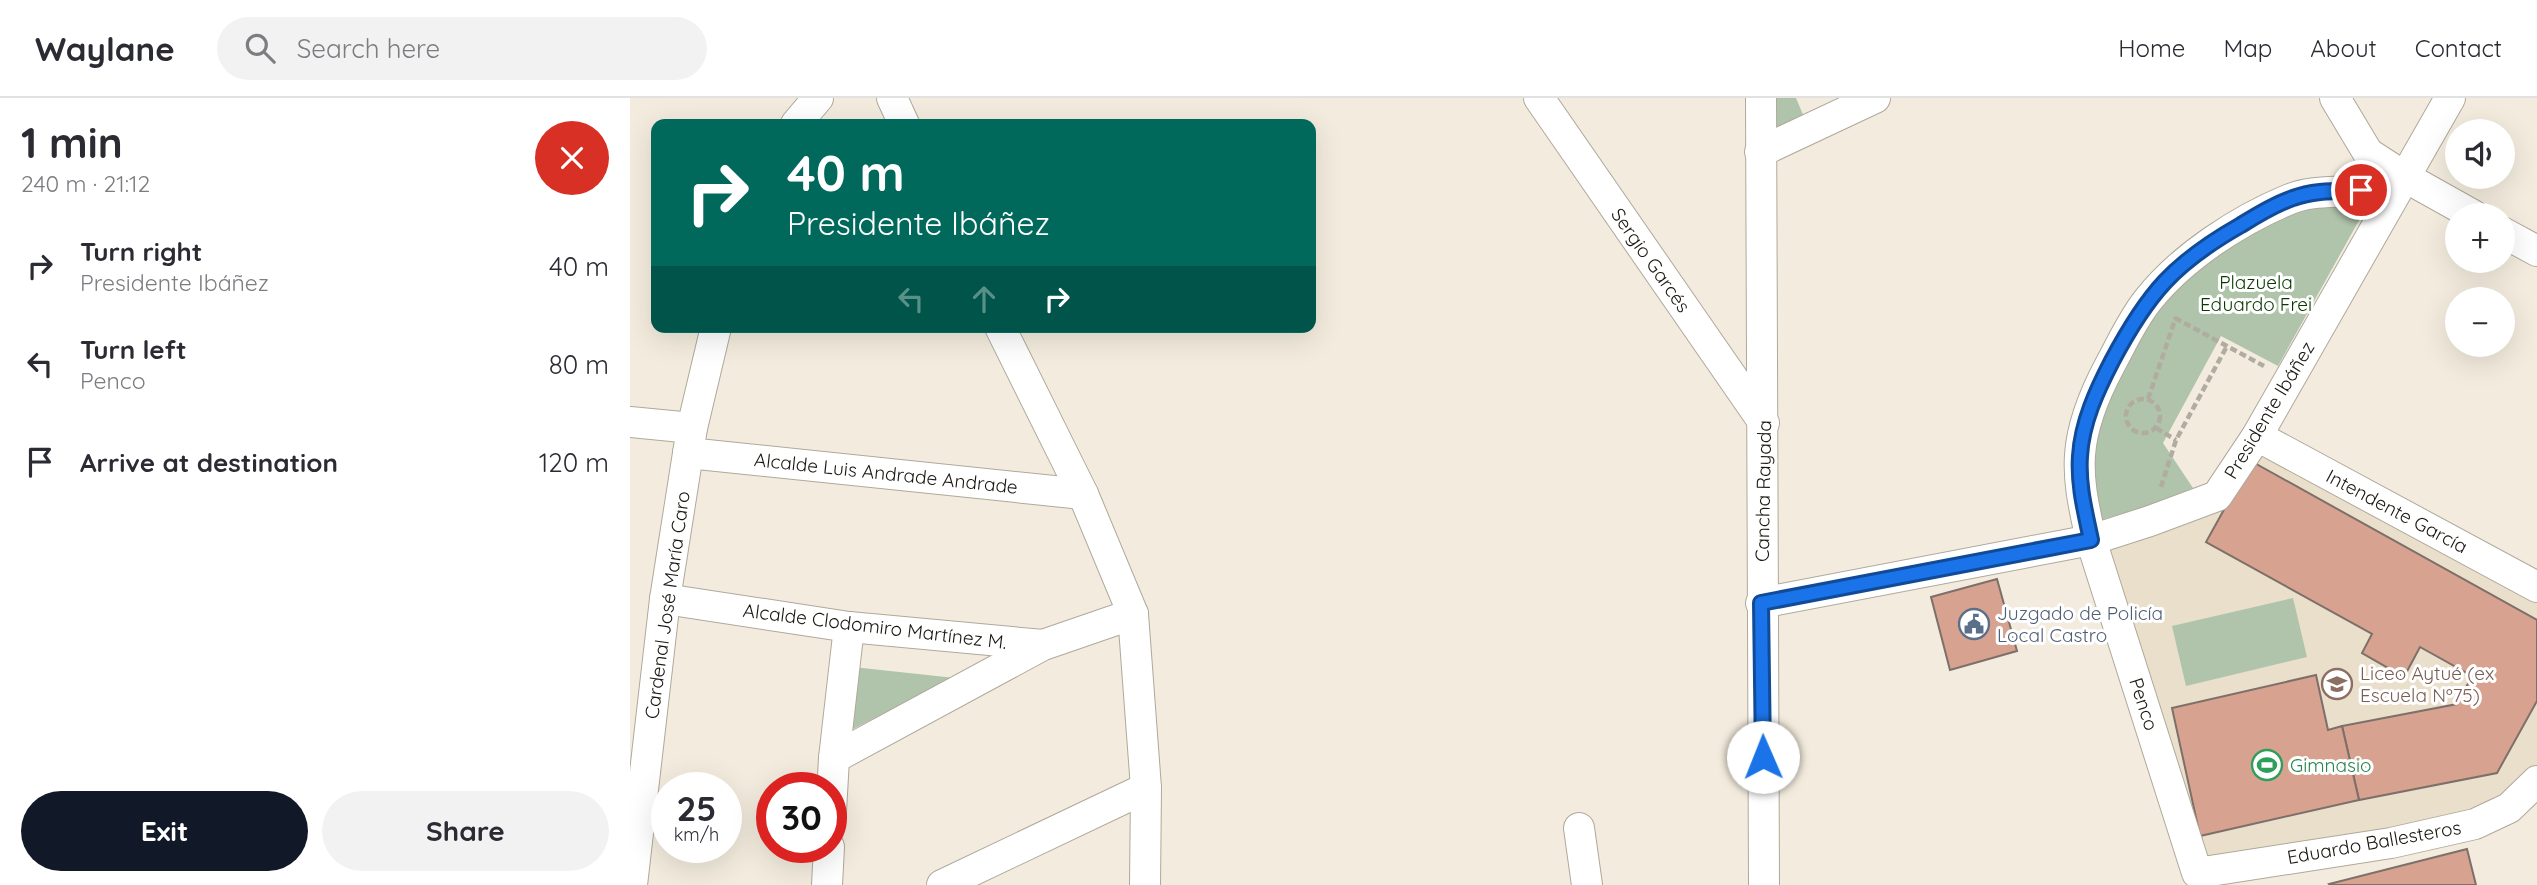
<!DOCTYPE html>
<meta charset="utf-8">
<style>
body{margin:0;font-family:Quicksand,sans-serif;background:#f2f2f3;color:#2b2b33;height:100vh;display:flex;flex-direction:column;font-size:26px;white-space:nowrap}
*{box-sizing:border-box;margin:0}
p{font-size:23px;color:#7c7c81}
.icon{flex:none;width:38px;height:38px;fill:none;stroke:currentColor;stroke-width:2;stroke-linecap:round;stroke-linejoin:round}
.map{position:relative;flex:1;overflow:hidden}
.panel{display:flex;flex-direction:column;background:#fff;width:630px}
.panel>*{flex:none}
.hud{position:absolute;left:21px;top:21px;width:665px;height:214px;border-radius:14px;box-shadow:0 7px 28px #0002;background:#00695c;color:#fff;overflow:hidden}
.fabs{position:absolute;left:1815px;top:21px;display:grid;gap:14px}
.fabs a{display:grid;place-items:center;width:70px;height:70px;border-radius:50%;background:#fff;box-shadow:0 7px 28px #0002;font-size:35px}
.speed{position:absolute;left:21px;top:674px;display:flex;gap:14px;font-size:35px;font-weight:700;text-align:center}
.speed>*{display:grid;place-content:center;width:91px;height:91px;border-radius:50%;background:#fff;box-shadow:0 7px 28px #0002;line-height:1}
.speed small{font-size:18px;font-weight:400}
.speed .limit{border:10px solid #d22;background:#fff;color:#111}
.pin{position:absolute;display:grid;place-items:center;width:60px;height:60px;color:#fff;margin:-30px;border:4px solid #fff;border-radius:50%;box-shadow:0 2px 7px #0007}
.me{position:absolute;width:77px;margin:-38px;rotate:359deg;stroke-linejoin:round;filter:drop-shadow(0 0 5px #0008)}
.turn{display:flex;align-items:center;gap:24px;height:147px;padding:0 21px;font-size:32px}
.turn .icon{width:91px;height:91px;stroke-width:2.5}
.turn b{display:block;font-size:49px;line-height:60px}
.lanes{display:flex;align-items:center;height:66px;padding:0 21px;background:#0003;justify-content:center;gap:35px;direction:ltr}
.lanes .off{opacity:.35}
.round{display:grid;place-items:center;flex:none;width:74px;height:74px;border-radius:37px;background:#f2f2f3}
.overview{display:flex;align-items:center;justify-content:space-between;height:119px;padding:0 21px}
h1{font-size:42px;font-weight:800;line-height:52px}
.action{display:flex;gap:14px;margin-top:auto;padding:14px 21px}
.action a{flex:1;height:80px;border-radius:42px;background:#111827;color:#fff;font-size:28px;font-weight:800;line-height:80px;text-align:center}
.action a+a{background:#f2f2f3;color:#2b2b33}
ul{padding:0;list-style:none}
li{display:flex;align-items:center;gap:21px;height:98px;padding:0 21px}
li div{flex:1}
li b{display:block;font-size:26px}
li em{font-style:normal}
header{display:flex;align-items:center;gap:42px;box-sizing:border-box;height:98px;padding:0 35px;background:#fff;border-bottom:2px solid #e1e1e2}
header strong{font-size:33px}
nav{display:flex;gap:38px;margin-inline-start:auto;font-size:24px}
.search{width:490px;height:63px;background:#f2f2f3;display:flex;align-items:center;gap:18px;box-sizing:border-box;padding:0 24px;border-radius:38px;color:#7c7c81;font-size:26px}
main{display:flex;flex:1;min-height:0}
.map>svg:first-child{display:block}
.built{fill:#eadfca}
.green{fill:#afc4aa}
.building{fill:#d7a28f;stroke:#7d6f69;stroke-width:2}
.lines{fill:none;stroke-linecap:round;stroke-linejoin:round}
.street-casing{stroke:#afa99b;stroke-width:32}
.path{stroke:#b1aca0;stroke-width:4.5;stroke-dasharray:7 3.5;stroke-linecap:butt}
.street{stroke:#fff;stroke-width:30}
.route-casing{stroke:#114b97;stroke-width:18}
.route{stroke:#1a73e8;stroke-width:12}
.labels{text-anchor:middle;stroke-width:6;stroke-linejoin:round;paint-order:stroke}
.street-label{font-size:19px;fill:#191611;stroke:#fff}
.park-label{font-size:19px;fill:#0a3900;stroke:#fff}
.service-label{font-size:19px;fill:#4e5e75;stroke:#fff;text-anchor:start}
.education-label{font-size:19px;fill:#785e54;stroke:#fff;text-anchor:start}
.leisure-label{font-size:19px;fill:#27864d;stroke:#fff;text-anchor:start}
</style>
<header>
<strong>Waylane</strong>
<div class="search"><svg class="icon" aria-label="search" viewBox="0 0 24 24"><circle cx="10" cy="10" r="6"/><path d="M15 15l6 6"/></svg>Search here</div>
<nav><a>Home</a><a>Map</a><a>About</a><a>Contact</a></nav>
</header>
<main>
<section class="panel">
<div class="overview"><div><h1>1 min</h1><p>240 m · 21:12</p></div><a class="round" style="background:#d93025;color:#fff"><svg class="icon" aria-label="close" viewBox="0 0 24 24"><path d="M6 6l12 12M18 6L6 18"/></svg></a></div>
<ul>
<li><svg class="icon" aria-label="right" viewBox="0 0 24 24"><path d="M7 20v-9h11M14 6l5 5-5 5"/></svg><div><b>Turn right</b><p>Presidente Ibáñez</p></div><em>40 m</em></li>
<li><svg class="icon" aria-label="left" viewBox="0 0 24 24"><path d="M17 20v-9H6M10 6l-5 5 5 5"/></svg><div><b>Turn left</b><p>Penco</p></div><em>80 m</em></li>
<li><svg class="icon" aria-label="arrive" viewBox="0 0 24 24"><path d="M6 21V4h12l-3 4 3 4H6"/></svg><div><b>Arrive at destination</b></div><em>120 m</em></li>
</ul>
<div class="action"><a>Exit</a><a>Share</a></div>
</section>
<div class="map">
<svg width="1907" height="787" viewBox="0 0 1907 787">
<rect width="100%" height="100%" fill="#f3ecde"/>
<polygon class="built" points="1627,338 1907,489 1907,683 1879,710 1567,775 1461,442 1587,398"/>
<g class="green">
<polygon points="1128,0 1166,0 1177,26 1129,47"/>
<polygon points="1700,106 1737,108 1648,268 1591,238 1533,345 1563,390 1515,409 1460,425 1464,331 1523,209 1604,143 1667,112"/>
<polygon points="1663,500 1677,559 1556,588 1542,528"/>
<polygon points="223,569 325,580 215,635"/>
</g>
<g class="building">
<polygon points="1621,363 1907,522 1907,603 1867,675 1729,702 1712,628 1827,606 1842,578 1790,549 1774,579 1732,555 1742,536 1576,444"/>
<polygon points="1367,481 1387,553 1320,572 1301,499"/>
<polygon points="1686,577 1698,632 1712,628 1729,702 1570,738 1542,610"/>
<polygon points="1837,751 1846,787 1700,787 1699,786"/>
</g>
<g class="lines">
<g class="street-casing">
<g id="street">
<polyline points="262,0 274,26"/>
<polyline points="909,0 1134,325"/>
<polyline points="1131,0 1134,787"/>
<polyline points="1705,0 1738,55 1775,79 1843,117"/>
<polyline points="166,26 188,0"/>
<polyline points="1130,54 1245,0"/>
<path d="M1775,79C1760,83 1744,90 1729,92C1706,95 1682,92 1660,101C1609,122 1552,159 1518,202C1502,222 1492,245 1480,267C1465,295 1452,326 1450,357C1448,387 1455,413 1461,442L1567,775L1761,745L1845,726L1879,710L1907,683"/>
<polyline points="1872,134 1907,153"/>
<polyline points="370,229 453,396 503,516 516,690 515,787"/>
<polyline points="0,324 62,330"/>
<polyline points="1627,338 1907,489"/>
<polyline points="58,355 453,396"/>
<polyline points="35,501 219,529 413,547"/>
<polyline points="1131,505 1461,442 1520,423 1587,398 1627,338 1820,0"/>
<polyline points="204,660 413,547 503,516"/>
<polyline points="201,714 204,660 219,529"/>
<polyline points="949,730 957,787"/>
<polyline points="2,787 35,501 62,330 86,229"/>
<polyline points="197,787 199,749"/>
<polyline points="312,787 516,690"/>
</g>
</g>
<g class="path">
<polyline points="1545,220 1634,268"/>
<circle cx="1513" cy="318" r="17"/>
<polyline points="1518,301 1546,219"/>
<polyline points="1526,330 1546,342"/>
<polyline points="1531,389 1546,342 1597,248"/>
</g>
<use href="#street" class="street"/>
</g>
<g class="lines">
<g class="route-casing">
<path id="route" d="M1133,659L1131,505L1461,442C1455,413 1448,387 1450,358C1452,324 1467,292 1482,263C1518,195 1544,165 1611,127C1627,117 1645,106 1663,100C1684,92 1708,93 1731,92"/>
</g>
<use href="#route" class="route"/>
</g>
<defs>
<g id="civic-ring" transform="scale(1.575)"><circle r="9.5" fill="#fff" stroke="#5c6f8a" stroke-width="1.5"/><path d="M-.6-6.5H3V-4.5H.6V-3L4-1V1h2V6H-6V1h2V-1L-.6-3ZM-1.2 2.5V6h2.4V2.5Z" fill="#5c6f8a"/></g>
<g id="school-ring" transform="scale(1.575)"><circle r="9.5" fill="#fff" stroke="#8d6e63" stroke-width="1.5"/><path d="M0-5L7-2L0 1L-7-2ZM-4 1L0 2.5L4 1V4Q0 6-4 4Z" fill="#8d6e63"/></g>
<g id="stadium-ring" transform="scale(1.575)"><circle r="9.5" fill="#fff" stroke="#2e9e5b" stroke-width="1.5"/><path d="M0-5a6.5 5 0 1 0 0 10a6.5 5 0 1 0 0-10ZM-3.5-1.8h7v3.6h-7Z" fill="#2e9e5b"/></g>
</defs>
<g fill-rule="evenodd">
<use href="#civic-ring" x="1344" y="526"/>
<use href="#school-ring" x="1707" y="586"/>
<use href="#stadium-ring" x="1637" y="667"/>
</g>
<g class="labels">
<g class="street-label">
<text transform="translate(1021 162) rotate(55)" y="7">Sergio Garcés</text>
<text transform="translate(1639 312) rotate(-59)" y="7">Presidente Ibáñez</text>
<text transform="translate(256 375) rotate(6)" y="7">Alcalde Luis Andrade Andrade</text>
<text transform="translate(1133 393) rotate(-89)" y="7">Cancha Rayada</text>
<text transform="translate(1767 413) rotate(28)" y="7">Intendente García</text>
<text transform="translate(37 507) rotate(-82)" y="7">Cardenal José María Caro</text>
<text transform="translate(245 528) rotate(7)" y="7">Alcalde Clodomiro Martínez M.</text>
<text transform="translate(1514 606) rotate(72)" y="7">Penco</text>
<text transform="translate(1744 744) rotate(-10)" y="7">Eduardo Ballesteros</text>
</g>
<g class="park-label">
<text x="1626" y="191">Plazuela<tspan x="1626" dy="22">Eduardo Frei</tspan></text>
</g>
<g class="service-label">
<text x="1367" y="522">Juzgado de Policía<tspan x="1367" dy="22">Local Castro</tspan></text>
</g>
<g class="education-label">
<text x="1730" y="582">Liceo Aytué (ex<tspan x="1730" dy="22">Escuela Nº75)</tspan></text>
</g>
<g class="leisure-label">
<text x="1660" y="674">Gimnasio</text>
</g>
</g>
</svg>
<div class="fabs">
<a><svg class="icon" aria-label="sound" viewBox="0 0 24 24"><path d="M4 9h4l5-4v14l-5-4H4zM17 9q2 3 0 6"/></svg></a>
<a>+</a>
<a>−</a>
</div>
<div class="speed"><div>25<small>km/h</small></div><div class="limit">30</div></div>
<div class="pin" style="left:1731px;top:92px;background:#d93025"><svg class="icon" aria-label="arrive" viewBox="0 0 24 24"><path d="M6 21V4h12l-3 4 3 4H6"/></svg></div>
<svg class="me" style="left:1133px;top:659px" viewBox="-20 -20 40 40"><circle r="19" fill="#fff"/><path d="M0-13L10 11 0 6-10 11z" fill="#1a73e8"/></svg>
<div class="hud">
<div class="turn"><svg class="icon" aria-label="right" viewBox="0 0 24 24"><path d="M7 20v-9h11M14 6l5 5-5 5"/></svg><div><b>40 m</b>Presidente Ibáñez</div></div>
<div class="lanes"><svg class="icon off" aria-label="left" viewBox="0 0 24 24"><path d="M17 20v-9H6M10 6l-5 5 5 5"/></svg><svg class="icon off" aria-label="ahead" viewBox="0 0 24 24"><path d="M12 20V5M6 11l6-6 6 6"/></svg><svg class="icon" aria-label="right" viewBox="0 0 24 24"><path d="M7 20v-9h11M14 6l5 5-5 5"/></svg></div>
</div>
</div>
</main>
